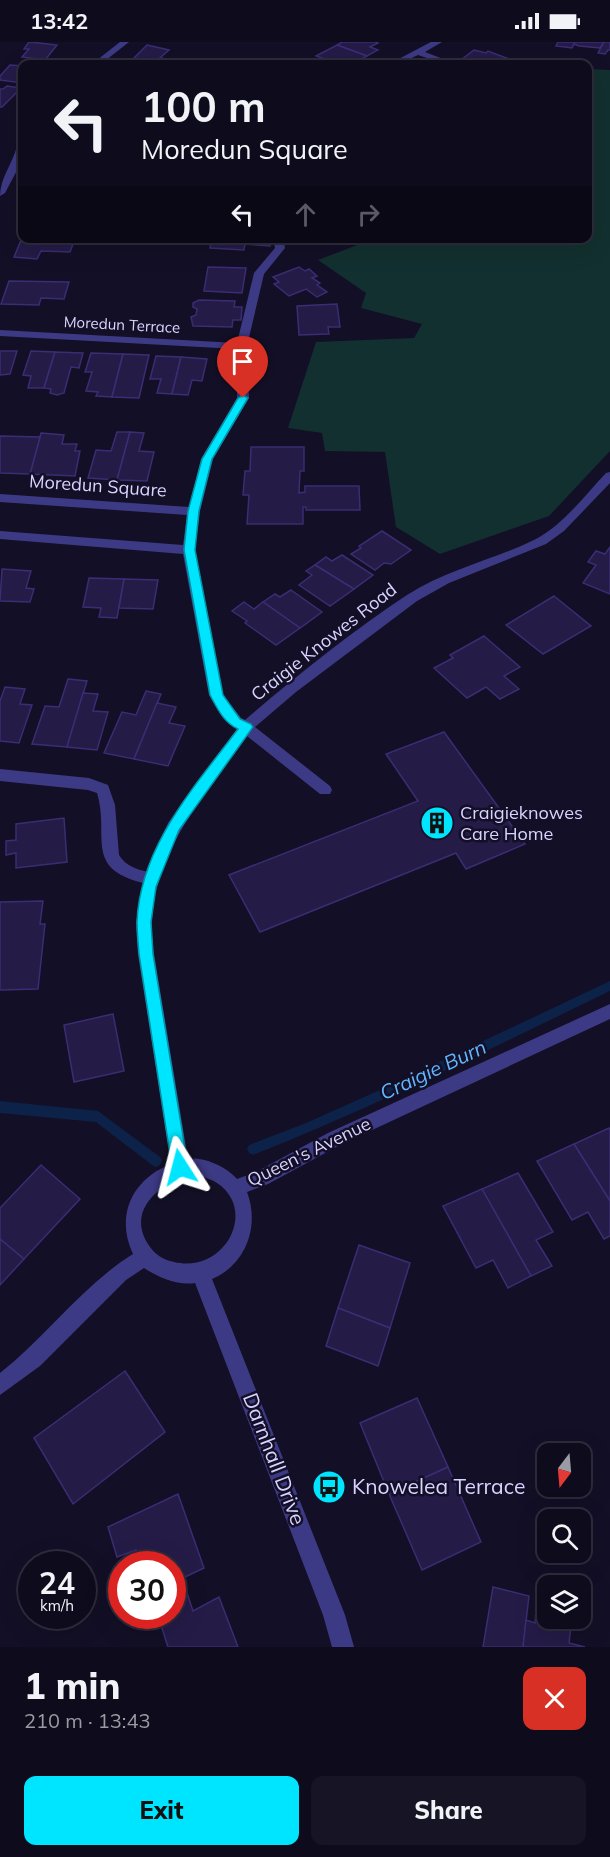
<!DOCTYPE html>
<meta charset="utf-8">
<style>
body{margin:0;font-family:Mulish,sans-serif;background:#171425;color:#f1f3f6;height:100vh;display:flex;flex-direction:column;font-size:22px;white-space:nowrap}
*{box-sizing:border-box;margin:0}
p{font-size:20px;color:#9b9ba3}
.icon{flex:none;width:33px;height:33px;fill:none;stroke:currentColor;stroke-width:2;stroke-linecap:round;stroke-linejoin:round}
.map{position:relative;height:1605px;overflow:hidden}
.side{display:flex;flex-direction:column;background:#0e0b1c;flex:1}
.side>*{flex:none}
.hud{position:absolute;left:18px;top:18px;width:574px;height:183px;border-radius:12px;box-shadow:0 6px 24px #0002,0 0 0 2px #2e2b3b;background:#0e0b1c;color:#f1f3f6;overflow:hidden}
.needle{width:39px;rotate:196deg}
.tools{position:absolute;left:537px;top:1401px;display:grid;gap:12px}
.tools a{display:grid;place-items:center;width:54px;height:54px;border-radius:12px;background:#0e0b1c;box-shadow:0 6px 24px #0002,0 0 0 2px #2e2b3b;font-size:30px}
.speed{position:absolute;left:18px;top:1509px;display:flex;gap:12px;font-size:30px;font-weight:700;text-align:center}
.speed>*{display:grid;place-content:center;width:78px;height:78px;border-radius:50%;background:#0e0b1c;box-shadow:0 6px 24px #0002,0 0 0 2px #2e2b3b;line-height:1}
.speed small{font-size:15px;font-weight:400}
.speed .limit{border:9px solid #d22;background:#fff;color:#111}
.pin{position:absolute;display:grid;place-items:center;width:51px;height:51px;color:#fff;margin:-62px -26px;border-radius:50% 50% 50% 0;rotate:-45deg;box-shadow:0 0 6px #0007}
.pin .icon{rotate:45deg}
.me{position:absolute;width:66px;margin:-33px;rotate:351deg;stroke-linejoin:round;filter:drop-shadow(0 0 4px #0008)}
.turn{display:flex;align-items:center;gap:21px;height:126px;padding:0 24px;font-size:27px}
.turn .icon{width:78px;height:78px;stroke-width:2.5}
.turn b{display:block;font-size:42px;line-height:51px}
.lanes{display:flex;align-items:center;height:57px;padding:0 24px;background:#0003;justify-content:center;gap:30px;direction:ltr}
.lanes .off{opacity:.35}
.round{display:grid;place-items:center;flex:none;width:63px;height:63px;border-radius:12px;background:#171425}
.head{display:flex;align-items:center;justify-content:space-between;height:102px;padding:0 24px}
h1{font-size:36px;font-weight:800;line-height:45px}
.action{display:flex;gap:12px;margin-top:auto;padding:12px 24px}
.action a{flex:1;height:69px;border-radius:12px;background:#00e5ff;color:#111;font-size:24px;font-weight:800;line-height:69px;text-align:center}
.action a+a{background:#171425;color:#f1f3f6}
.status{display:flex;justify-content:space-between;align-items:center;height:42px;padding:0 30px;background:#0e0b1c;direction:ltr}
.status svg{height:16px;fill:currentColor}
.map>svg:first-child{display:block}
.green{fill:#12302f}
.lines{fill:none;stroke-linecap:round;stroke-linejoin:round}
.stream{fill:#0c2248;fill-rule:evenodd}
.building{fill:#241b47;stroke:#3b2d73;stroke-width:1.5}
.minor{fill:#3d3a85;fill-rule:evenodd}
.route{fill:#00e5ff;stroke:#0095a6;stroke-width:1.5}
.labels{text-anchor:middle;stroke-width:5;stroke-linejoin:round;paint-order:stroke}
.far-street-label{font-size:15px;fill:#d9d4ff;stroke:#130f26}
.street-label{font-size:18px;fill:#d9d4ff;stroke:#130f26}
.poi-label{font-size:18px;fill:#d9d4ff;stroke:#130f26;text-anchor:start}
.water-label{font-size:20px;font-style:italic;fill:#62b6ff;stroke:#130f26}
.near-street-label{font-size:21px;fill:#d9d4ff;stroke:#130f26}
.near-poi-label{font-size:21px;fill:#d9d4ff;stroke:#130f26;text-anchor:start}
</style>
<div class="status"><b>13:42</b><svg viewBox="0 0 49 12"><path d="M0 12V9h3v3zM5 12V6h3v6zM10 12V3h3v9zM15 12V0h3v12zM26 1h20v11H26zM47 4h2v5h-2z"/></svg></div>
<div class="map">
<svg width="610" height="1605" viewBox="0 0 610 1605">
<rect width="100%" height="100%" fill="#130f26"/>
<polygon class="green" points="588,27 610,28 610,409 549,474 440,512 396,485 385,410 325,409 322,391 288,386 316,300 414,296 422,282 361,266 366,251 318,218 373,197 588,196"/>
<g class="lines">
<g class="stream">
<path d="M610,939V949C492,1006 375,1065 253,1113L249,1111L247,1107L249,1103L306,1081L382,1047Z"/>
<polygon points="0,1059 98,1069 160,1115 162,1119 160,1123 156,1125 152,1123 96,1080 0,1071"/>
</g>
</g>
<g class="building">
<polygon points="29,0 30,0 57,3 45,18 22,15 29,7 24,7"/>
<polygon points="342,0 376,0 378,1 370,5 378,8 367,14 337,3"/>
<polygon points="558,0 575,0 572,6 556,4"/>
<polygon points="575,0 604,0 600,6 579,4 574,2"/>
<polygon points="604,0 610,0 610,8 608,8 605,12 598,11"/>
<polygon points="147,3 169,8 160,16 168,17 163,22 133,17"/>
<polygon points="337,3 367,14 357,20 350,18 338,22 316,14"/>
<polygon points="474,8 486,11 488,9 522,22 476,22 461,18"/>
<polygon points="133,17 163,22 127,22"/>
<polygon points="10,23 22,24 22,41 0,38 0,34"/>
<polygon points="7,44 21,46 2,65 0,65 0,47 3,47"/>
<polygon points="22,196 83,196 81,202 73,202 70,210 41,209 37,217 14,215"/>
<polygon points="212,196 271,196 271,197 270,204 245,202 244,208 210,206"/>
<polygon points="208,225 246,226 242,251 204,249"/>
<polygon points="299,225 305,229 309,227 317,234 312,236 320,241 317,243 327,250 317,255 306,247 289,254 274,242 279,240 273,235"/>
<polygon points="9,239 69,240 64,257 41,256 39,263 1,262"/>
<polygon points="199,258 235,259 234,265 242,265 241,278 233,278 232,285 193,284 191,275 196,273 197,267 193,265 193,261"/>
<polygon points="337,262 340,285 328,285 329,292 299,293 297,264"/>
<polygon points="0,309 17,309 10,332 0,333"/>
<polygon points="31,309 55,310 44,346 28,346 31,334 23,333"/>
<polygon points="55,310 83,311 79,326 71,325 64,351 57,353 50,351 51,347 44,346"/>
<polygon points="91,311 123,312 112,355 96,354 98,350 86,349 92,330 85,330"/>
<polygon points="123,312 149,313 139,356 112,355"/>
<polygon points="156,314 181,315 172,352 157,351 161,337 150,337"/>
<polygon points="181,315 207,317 202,339 192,338 188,353 172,352"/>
<polygon points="117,390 130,390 117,438 88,436 96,408 111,409"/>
<polygon points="130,390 144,391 139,409 154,410 147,439 117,438"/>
<polygon points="41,391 64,393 62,402 77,402 75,409 80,409 75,434 30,432"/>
<polygon points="0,394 40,395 30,432 0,431"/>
<polygon points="251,405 304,405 304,429 300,429 299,451 305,450 305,444 359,444 360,468 306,468 306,465 303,465 303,482 247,482 249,453 243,453 245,429 250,429"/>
<polygon points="382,489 411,508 391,522 384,521 375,528 351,512 361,506 359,504"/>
<polygon points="610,505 610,552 583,541 596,523 588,520 596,509 605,512"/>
<polygon points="342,513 373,533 354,547 315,523 326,515 332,519"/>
<polygon points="315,523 354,547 330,564 299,543 312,533 306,529"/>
<polygon points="2,527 31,529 26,546 34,547 30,560 0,559"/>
<polygon points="89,536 124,537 117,576 99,575 101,566 83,565"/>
<polygon points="124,537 158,538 153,567 119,566"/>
<polygon points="291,548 322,570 300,586 263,560 275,552 280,555"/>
<polygon points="554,554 591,584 543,612 506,583"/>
<polygon points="244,560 254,567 263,560 300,586 276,603 245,581 247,579 232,569"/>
<polygon points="484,594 520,625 504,634 519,647 500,657 486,645 467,656 434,626 453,616 450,613"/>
<polygon points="68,637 87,639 67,705 32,702 45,664 59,665"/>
<polygon points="5,645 25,647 20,662 32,663 19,701 0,699 0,659"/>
<polygon points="146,649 161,652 134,717 104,711 122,670 136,673"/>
<polygon points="83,651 98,652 93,669 108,670 97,708 67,705"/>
<polygon points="157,661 176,665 169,681 185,684 168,724 134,717"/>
<polygon points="444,690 525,802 466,827 456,811 260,890 229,833 418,759 386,712"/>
<polygon points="64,776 67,820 16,826 16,811 6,813 6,799 16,798 16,782"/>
<polygon points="43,859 40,882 45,882 38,947 0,948 0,860"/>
<polygon points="113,972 124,1029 74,1040 64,983"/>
<polygon points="609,1086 610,1088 610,1159 574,1102"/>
<polygon points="574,1102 610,1159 610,1194 604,1197 588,1170 572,1178 537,1119"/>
<polygon points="41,1123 80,1157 24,1217 0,1197 0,1166"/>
<polygon points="518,1131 553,1190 536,1198 552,1224 531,1234 482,1147"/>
<polygon points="482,1147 531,1234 508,1246 493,1218 476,1226 443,1164"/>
<polygon points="0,1197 24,1217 0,1243"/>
<polygon points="359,1203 410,1221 390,1286 338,1266"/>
<polygon points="338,1266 390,1286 378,1324 326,1304"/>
<polygon points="125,1329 165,1390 73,1462 34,1396"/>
<polygon points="417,1356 448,1425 389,1452 360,1381"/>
<polygon points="448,1425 481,1500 422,1528 389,1452"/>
<polygon points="178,1452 204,1526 172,1541 172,1522 141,1522 136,1508 117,1515 108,1485"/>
<polygon points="493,1545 529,1554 523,1605 483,1605"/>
<polygon points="538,1545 548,1547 548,1576 572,1576 569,1601 585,1605 523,1605 526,1578 535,1581"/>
<polygon points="187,1551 193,1569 219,1555 238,1605 168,1605 158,1574 172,1574 172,1558"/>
</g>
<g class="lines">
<g class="minor">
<polygon points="120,0 129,0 101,22 92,22"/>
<polygon points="431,0 442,0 425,10 456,22 445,22 418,13 399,22 389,22"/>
<path d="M22,101V119L5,151L0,154C0,136 13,121 17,104Z"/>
<path d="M273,196H283L285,206L264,232L247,304L249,356L213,417L200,469L195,508L223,653L241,676L245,678C296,634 351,590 407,553C447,527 494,518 536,497C563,483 585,453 606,431L610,430V441L564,489L546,502L449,541L417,559L296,650L255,685L330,744L332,748L330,752H320L247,694C207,750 155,807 152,880C151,890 153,901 154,912L188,1117C203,1114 227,1125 237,1137L256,1130L328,1091L610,962V977L340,1103L268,1142L247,1150C260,1184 246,1223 212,1237L345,1573L354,1605H332L323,1573L195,1241C179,1244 157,1235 144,1226L126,1238L40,1324L0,1353V1331C47,1294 83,1243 133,1212C115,1174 132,1137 171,1122L138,912L136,880L143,841C83,826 110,794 97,751L88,748L0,739V727L89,736L108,743L115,763L119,813C126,824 136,827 148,830L168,781L237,687L223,676L209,653L183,512L0,497V489L183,503L187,473L0,460V452L189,465L201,417L237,356V307L0,294V288L237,301L254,231L275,206ZM196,1132C202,1135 211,1137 217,1141C258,1168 225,1232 174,1220C163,1218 154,1212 148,1202C125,1166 164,1138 196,1132Z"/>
</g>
</g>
<path class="route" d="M243,353L248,356L212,417L199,469L195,508L223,653L240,677L251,682L253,685L179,788L156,845L151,880L153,912L188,1125L186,1131L180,1133L175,1131L172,1125L139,912C138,901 137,890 137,880C140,804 195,744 238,687C224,681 217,666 210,653L184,508L188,469L202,417L238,356Z"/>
<defs>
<g id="building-disc" transform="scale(1.725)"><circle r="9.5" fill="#00e5ff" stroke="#130f26"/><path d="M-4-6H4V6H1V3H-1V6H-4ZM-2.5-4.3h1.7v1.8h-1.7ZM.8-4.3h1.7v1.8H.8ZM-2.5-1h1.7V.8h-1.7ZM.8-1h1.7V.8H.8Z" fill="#111"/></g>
<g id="bus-disc" transform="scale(1.725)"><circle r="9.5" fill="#00e5ff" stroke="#130f26"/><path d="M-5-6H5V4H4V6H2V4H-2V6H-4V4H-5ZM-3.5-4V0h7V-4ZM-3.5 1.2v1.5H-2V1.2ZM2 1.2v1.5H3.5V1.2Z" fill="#111"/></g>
</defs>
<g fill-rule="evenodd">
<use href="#building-disc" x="437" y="781"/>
<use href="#bus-disc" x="329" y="1445"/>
</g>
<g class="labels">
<g class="far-street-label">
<text transform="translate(122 283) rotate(3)" y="5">Moredun Terrace</text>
</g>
<g class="street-label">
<text transform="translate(98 444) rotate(4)" y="6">Moredun Square</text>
<text transform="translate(324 600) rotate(-38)" y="6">Craigie Knowes Road</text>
<text transform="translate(309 1110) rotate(-26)" y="6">Queen's Avenue</text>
</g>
<g class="poi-label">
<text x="460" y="777">Craigieknowes<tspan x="460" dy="21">Care Home</tspan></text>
</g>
<g class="water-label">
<text transform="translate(433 1028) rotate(-25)" y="7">Craigie Burn</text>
</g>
<g class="near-street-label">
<text transform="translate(274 1417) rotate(69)" y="7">Darnhall Drive</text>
</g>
<g class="near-poi-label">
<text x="352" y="1452">Knowelea Terrace</text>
</g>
</g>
</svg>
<div class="tools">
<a><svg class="needle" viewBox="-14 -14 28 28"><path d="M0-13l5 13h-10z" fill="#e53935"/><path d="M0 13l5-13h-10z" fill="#9b9ba3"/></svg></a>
<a><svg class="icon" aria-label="search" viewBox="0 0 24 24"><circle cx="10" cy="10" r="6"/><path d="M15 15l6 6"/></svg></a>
<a><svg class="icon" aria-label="layers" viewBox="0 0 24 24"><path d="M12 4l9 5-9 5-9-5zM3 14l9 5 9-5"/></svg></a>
</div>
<div class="speed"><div>24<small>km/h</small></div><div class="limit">30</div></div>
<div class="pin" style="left:243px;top:356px;background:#d93025"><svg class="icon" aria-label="arrive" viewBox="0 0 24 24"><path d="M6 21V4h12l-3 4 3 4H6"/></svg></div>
<svg class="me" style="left:180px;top:1125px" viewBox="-20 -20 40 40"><path d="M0-17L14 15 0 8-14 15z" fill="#00e5ff" stroke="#fff" stroke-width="4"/></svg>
<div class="hud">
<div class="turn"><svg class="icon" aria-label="left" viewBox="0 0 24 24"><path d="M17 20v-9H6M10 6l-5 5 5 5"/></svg><div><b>100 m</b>Moredun Square</div></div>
<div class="lanes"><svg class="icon" aria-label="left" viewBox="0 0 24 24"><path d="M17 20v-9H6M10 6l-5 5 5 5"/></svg><svg class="icon off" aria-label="ahead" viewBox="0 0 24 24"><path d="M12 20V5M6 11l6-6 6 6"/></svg><svg class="icon off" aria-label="right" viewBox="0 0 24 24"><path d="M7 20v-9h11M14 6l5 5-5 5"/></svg></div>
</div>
</div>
<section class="side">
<div class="head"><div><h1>1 min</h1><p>210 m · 13:43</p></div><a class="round" style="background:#d93025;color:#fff"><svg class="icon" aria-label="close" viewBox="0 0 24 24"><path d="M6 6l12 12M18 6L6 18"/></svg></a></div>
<div class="action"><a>Exit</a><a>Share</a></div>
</section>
